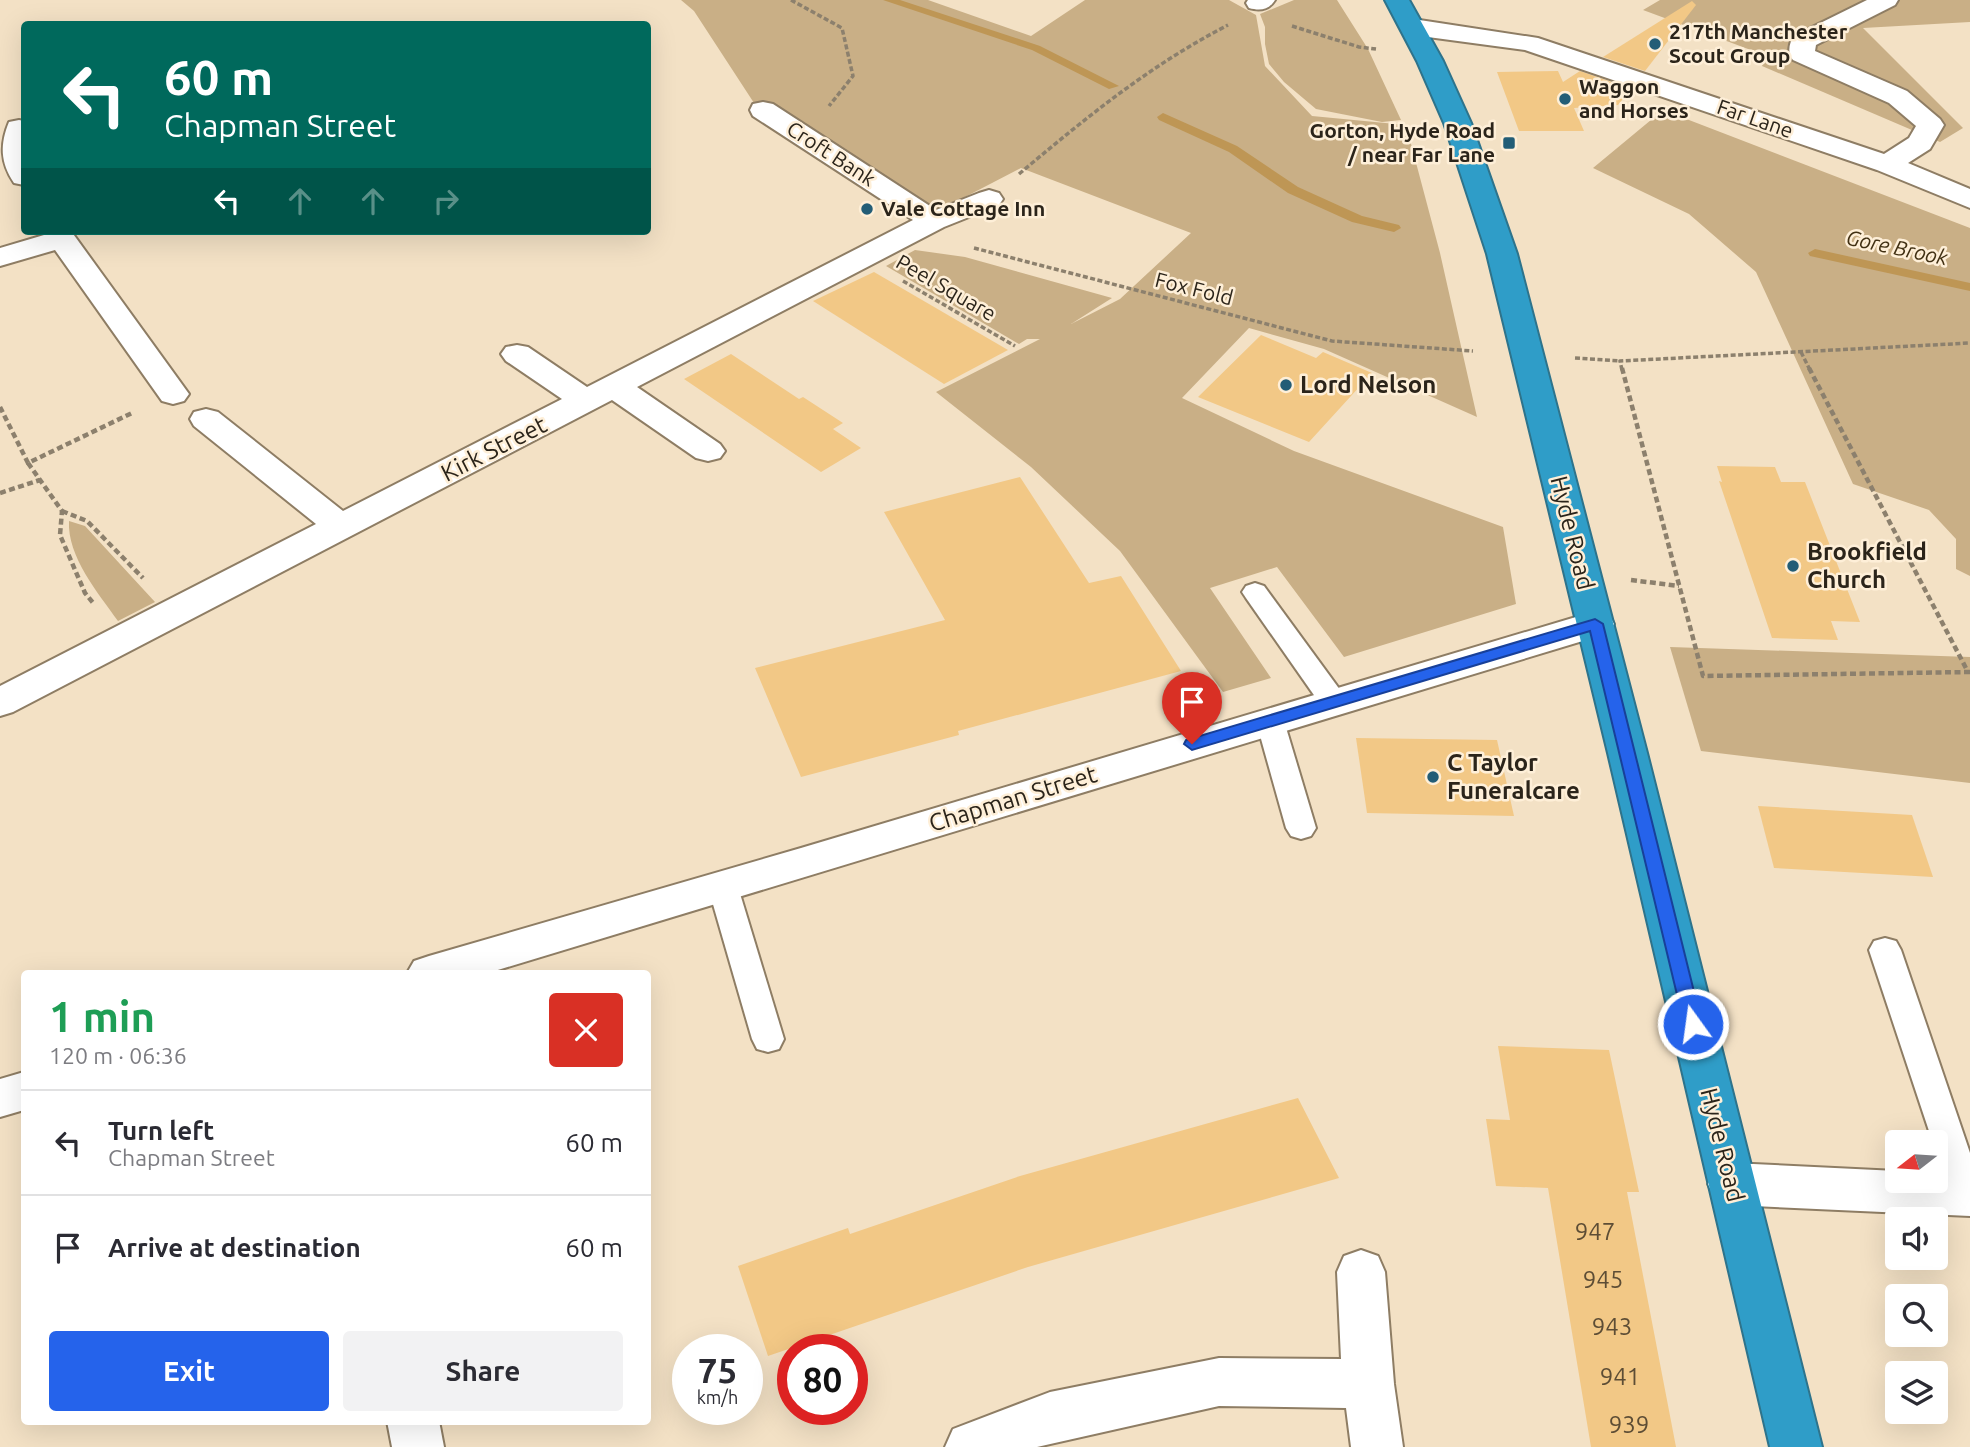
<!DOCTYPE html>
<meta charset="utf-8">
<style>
body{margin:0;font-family:Ubuntu,sans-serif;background:#f2f2f3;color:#2b2b33;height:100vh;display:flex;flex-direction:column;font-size:26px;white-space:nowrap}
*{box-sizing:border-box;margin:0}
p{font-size:23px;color:#7c7c81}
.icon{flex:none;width:38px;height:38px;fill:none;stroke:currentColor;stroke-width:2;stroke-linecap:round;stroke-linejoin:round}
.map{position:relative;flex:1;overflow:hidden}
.details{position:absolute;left:21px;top:970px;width:630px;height:455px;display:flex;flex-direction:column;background:#fff;border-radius:7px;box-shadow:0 7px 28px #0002}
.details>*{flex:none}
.hud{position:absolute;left:21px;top:21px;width:630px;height:214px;border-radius:7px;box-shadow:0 7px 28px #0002;background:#00695c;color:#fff;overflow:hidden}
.needle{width:46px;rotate:253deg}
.fabs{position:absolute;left:1885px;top:1130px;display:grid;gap:14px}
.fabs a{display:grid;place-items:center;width:63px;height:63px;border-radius:7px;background:#fff;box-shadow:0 7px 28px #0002;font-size:35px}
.speed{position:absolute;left:672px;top:1334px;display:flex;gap:14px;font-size:35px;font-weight:700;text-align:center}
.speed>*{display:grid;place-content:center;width:91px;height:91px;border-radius:50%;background:#fff;box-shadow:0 7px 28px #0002;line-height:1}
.speed small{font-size:18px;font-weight:400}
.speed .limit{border:10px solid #d22;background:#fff;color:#111}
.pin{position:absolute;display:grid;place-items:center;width:60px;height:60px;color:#fff;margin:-72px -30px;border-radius:50% 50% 50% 0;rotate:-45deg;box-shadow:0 0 7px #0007}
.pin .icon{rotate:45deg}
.me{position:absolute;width:77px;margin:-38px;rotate:346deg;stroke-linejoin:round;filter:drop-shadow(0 0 5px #0008)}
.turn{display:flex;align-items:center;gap:24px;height:147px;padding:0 28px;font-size:32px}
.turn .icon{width:91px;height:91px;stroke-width:2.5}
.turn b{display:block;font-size:49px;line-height:60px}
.lanes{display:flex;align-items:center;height:66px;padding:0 28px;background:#0003;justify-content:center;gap:35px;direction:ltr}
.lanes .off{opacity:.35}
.round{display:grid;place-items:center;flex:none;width:74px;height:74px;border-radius:7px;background:#f2f2f3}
.summary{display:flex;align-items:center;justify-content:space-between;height:119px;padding:0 28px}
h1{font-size:42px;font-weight:700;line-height:52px;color:#1e9e55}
.cta{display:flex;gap:14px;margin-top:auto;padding:14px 28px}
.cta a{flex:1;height:80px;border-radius:7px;background:#2563eb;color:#fff;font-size:28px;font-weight:700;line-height:80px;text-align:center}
.cta a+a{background:#f2f2f3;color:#2b2b33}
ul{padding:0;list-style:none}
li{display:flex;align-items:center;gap:21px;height:105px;padding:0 28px;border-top:2px solid #e1e1e2}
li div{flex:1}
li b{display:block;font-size:26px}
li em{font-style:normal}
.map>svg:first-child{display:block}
.green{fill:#c9af86}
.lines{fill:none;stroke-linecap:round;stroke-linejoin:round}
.stream{fill:#be9655;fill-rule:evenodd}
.building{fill:#f2c886}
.lane-casing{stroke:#8e7d64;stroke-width:4}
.street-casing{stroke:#8e7d64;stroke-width:4}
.secondary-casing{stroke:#8e7d64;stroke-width:4}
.highway-casing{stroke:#2e738b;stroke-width:4}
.path-far1{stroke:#8c806d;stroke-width:3.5;stroke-dasharray:5 2.5;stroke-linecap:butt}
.path{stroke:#8c806d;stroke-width:4.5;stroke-dasharray:6 3.5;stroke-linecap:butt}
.lane{fill:#fff;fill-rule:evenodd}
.street{fill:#fff;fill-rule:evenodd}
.secondary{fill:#fff;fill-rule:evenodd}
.highway{fill:#2f9dc8;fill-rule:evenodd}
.route{fill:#2563eb;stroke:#184099;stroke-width:2}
.poi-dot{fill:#235d76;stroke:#feefd8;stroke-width:2.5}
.labels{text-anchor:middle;stroke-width:5;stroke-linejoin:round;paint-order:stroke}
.far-poi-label{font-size:21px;font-weight:bold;fill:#2b241a;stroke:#feefd8;text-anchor:start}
.far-street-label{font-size:21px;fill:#2b241a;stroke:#feefd8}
.far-water-label{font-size:21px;font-style:italic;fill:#413013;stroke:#feefd8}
.poi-label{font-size:24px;font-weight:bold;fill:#2b241a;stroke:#feefd8;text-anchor:start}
.street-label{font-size:24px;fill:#2b241a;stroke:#feefd8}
.near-number-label{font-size:24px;fill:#5d4d35}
</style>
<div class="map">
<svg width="1970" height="1447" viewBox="0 0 1970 1447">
<rect width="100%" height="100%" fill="#f3e1c5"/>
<g class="green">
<polygon points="681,0 928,0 1031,36 1085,0 1229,0 1256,15 1265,66 1312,116 1406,125 1440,253 1477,417 1324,349 1249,328 1182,398 1294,451 1503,527 1516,604 1344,657 1277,567 1210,588 1271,678 1223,692 1120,551 1031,467 936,392 1040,339 1027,339 1019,344 886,266 915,250 965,257 1112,298 1071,324 1120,299 1191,233 1021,168 940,210 754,103 694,11"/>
<polygon points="1294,0 1337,0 1368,49 1401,120 1382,122 1316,109 1284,82 1269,64 1265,44 1265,27 1260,14"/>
<polygon points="1660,0 1970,0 1970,22 1863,28 1963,128 1940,142 1762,66 1767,56 1643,10"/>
<polygon points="1663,110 1970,228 1970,576 1956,569 1956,539 1929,510 1853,484 1756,272 1689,214 1593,168"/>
<path d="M69,521L85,526L155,602L118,621C98,593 67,556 69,521Z"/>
<polygon points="1670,647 1970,657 1970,783 1701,751"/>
</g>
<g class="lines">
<g class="stream">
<polygon points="883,0 900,0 1040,46 1119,86 1109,89 1032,50"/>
<polygon points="1163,113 1237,146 1298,187 1362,216 1399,225 1401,228 1394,232 1352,222 1288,193 1229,152 1159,120 1157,117"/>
<polygon points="1815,249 1970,283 1970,291 1810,256 1808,253"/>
</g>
</g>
<g class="building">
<polygon points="1692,1 1696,5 1645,71 1603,57"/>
<polygon points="1558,71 1563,82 1580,71 1631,89 1618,105 1574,108 1584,131 1519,131 1497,72"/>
<polygon points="874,272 1008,350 944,384 813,301"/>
<polygon points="1261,335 1316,358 1323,352 1372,373 1309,442 1198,397"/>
<polygon points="731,354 799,399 803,397 843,423 833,429 861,448 821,472 684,379"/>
<polygon points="1717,466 1775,467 1781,482 1805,482 1860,622 1831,621 1838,640 1772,638 1719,481 1722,482"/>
<polygon points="1020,477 1089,583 1121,576 1181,671 958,731 959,735 801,777 755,668 945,620 884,512"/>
<polygon points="1356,738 1497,740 1514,816 1367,813"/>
<polygon points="1758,806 1912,815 1933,877 1774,868"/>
<polygon points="1498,1046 1609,1050 1639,1192 1627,1192 1676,1447 1591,1447 1548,1188 1496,1186 1486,1119 1510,1120"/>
<polygon points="1298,1098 1339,1178 1028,1267 768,1356 738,1266 848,1228 850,1234 1020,1176"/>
</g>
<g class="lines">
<g class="lane-casing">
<g id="lane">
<polygon points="1255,583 1264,586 1343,694 1347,701 1343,708 1333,711 1323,708 1246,598 1242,592 1246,586"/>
<polygon points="1270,711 1280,714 1284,721 1316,828 1311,836 1301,839 1291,836 1286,828 1256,721 1260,714"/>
<polygon points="723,875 734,879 738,887 784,1039 779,1049 768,1052 757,1049 752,1039 708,887 712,879"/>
<path d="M1885,938L1896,941L1901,950L1970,1153V1209L1967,1210L1955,1206C1946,1187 1936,1163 1936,1143H1933L1869,950L1874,941Z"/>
</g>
</g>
<g class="street-casing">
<g id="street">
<path d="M1248,0H1275C1269,10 1260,11 1249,8L1246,3Z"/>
<path d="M1867,0H1898L1895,5L1816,45L1815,51L1907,91L1940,119L1944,125L1930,149L1908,163L1970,189V208L1877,170L1525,50L1413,35L1404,32L1400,27L1404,22L1413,19L1538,38L1884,154L1909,138L1916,126L1889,103L1793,60C1787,53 1789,43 1794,36Z"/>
<polygon points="763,102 773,104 936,210 979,193 989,190 999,193 1003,199 999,205 944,227 637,387 720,444 725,451 720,458 708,461 696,458 612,400 13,712 0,716 0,686 316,524 194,426 190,419 194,412 206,409 218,412 343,511 562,399 506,361 501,354 506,347 517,345 528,347 587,387 913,220 753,116 750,110 753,104"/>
<path d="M19,120L24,121V141L21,147L24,153V185L14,183C0,162 0,144 9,122Z"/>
<polygon points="41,231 71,231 189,394 184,401 173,404 162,401 55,250 0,266 0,248 44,235"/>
<polygon points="1732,1163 1897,1171 1897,1181 1936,1181 1936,1172 1970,1174 1970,1216 1732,1205 1715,1199 1708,1184 1715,1169"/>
<polygon points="1361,1250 1378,1256 1385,1272 1394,1384 1403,1447 1351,1447 1346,1408 1219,1406 1037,1447 945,1447 953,1429 1050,1392 1219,1358 1341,1359 1337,1272 1344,1256"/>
<polygon points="387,1421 439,1421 444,1447 392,1447"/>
</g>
</g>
<g class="secondary-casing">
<g id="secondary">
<polygon points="1596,611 1609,615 1614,624 1609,633 488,973 407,973 414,961 429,956 801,848"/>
<polygon points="24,1072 24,1110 0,1117 0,1079"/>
</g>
</g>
<g class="highway-casing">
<polygon id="highway" points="1385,0 1409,0 1443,61 1471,123 1517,254 1647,753 1822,1447 1770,1447 1608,753 1487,254 1444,123 1417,61"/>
</g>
<g class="path-far1">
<polyline points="791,0 842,28 853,76 829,106"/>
<polyline points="1292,26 1359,47 1376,49"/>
<path d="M1019,174C1087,117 1149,66 1228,25"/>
<polyline points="974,248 1332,341 1473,351"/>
<polyline points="903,281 1015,346"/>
<polyline points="1801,352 1810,370"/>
<polyline points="1575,358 1620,361"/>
<polyline points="1622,370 1620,361 1970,343"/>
</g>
<g class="path">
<polyline points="1622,368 1703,676 1970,672"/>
<polyline points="1809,368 1968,672"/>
<polyline points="0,407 28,463 134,412"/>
<polyline points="28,463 62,511 60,535 85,593 94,604"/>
<polyline points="0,493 40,480"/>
<polyline points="62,511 87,521 143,578"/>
<polyline points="1631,580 1679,586"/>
</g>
<use href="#lane" class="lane"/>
<use href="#street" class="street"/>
<use href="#secondary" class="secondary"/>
<use href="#highway" class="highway"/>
</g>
<polygon class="route" points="1595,619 1603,624 1702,1024 1699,1029 1693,1031 1686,1029 1684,1024 1590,631 1192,750 1184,744 1186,740"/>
<g class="poi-dot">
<circle cx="1655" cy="44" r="7"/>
<circle cx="1565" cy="99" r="7"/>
<rect x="1502" y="136" width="14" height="14" rx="3.5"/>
<circle cx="867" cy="209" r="7"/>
<circle cx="1286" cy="385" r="7"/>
<circle cx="1793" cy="566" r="7"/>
<circle cx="1433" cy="777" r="7"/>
</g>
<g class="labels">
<g class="far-poi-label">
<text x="1669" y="39">217th Manchester<tspan x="1669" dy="24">Scout Group</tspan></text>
<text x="1579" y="94">Waggon<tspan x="1579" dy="24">and Horses</tspan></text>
<text x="1495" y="138" text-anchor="end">Gorton, Hyde Road<tspan x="1495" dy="24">/ near Far Lane</tspan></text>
<text x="881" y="216">Vale Cottage Inn</text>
</g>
<g class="far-street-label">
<text transform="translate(1755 119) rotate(19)" y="7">Far Lane</text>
<text transform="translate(831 154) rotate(33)" y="7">Croft Bank</text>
<text transform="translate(946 288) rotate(30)" y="7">Peel Square</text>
<text transform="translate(1194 289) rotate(14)" y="7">Fox Fold</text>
</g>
<g class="far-water-label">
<text transform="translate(1897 248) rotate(12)" y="7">Gore Brook</text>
</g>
<g class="poi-label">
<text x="1300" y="393">Lord Nelson</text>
<text x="1807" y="560">Brookfield<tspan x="1807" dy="28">Church</tspan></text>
<text x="1447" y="771">C Taylor<tspan x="1447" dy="28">Funeralcare</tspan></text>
</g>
<g class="street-label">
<text transform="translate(494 449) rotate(-27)" y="8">Kirk Street</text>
<text transform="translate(1572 533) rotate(76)" y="8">Hyde Road</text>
<text transform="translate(1013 799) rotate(-17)" y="8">Chapman Street</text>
<text transform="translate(1722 1145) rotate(76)" y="8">Hyde Road</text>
</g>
<g class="near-number-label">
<text x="1595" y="1240">947</text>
<text x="1603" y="1288">945</text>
<text x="1612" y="1335">943</text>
<text x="1620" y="1385">941</text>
<text x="1629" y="1433">939</text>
</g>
</g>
</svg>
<div class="fabs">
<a><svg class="needle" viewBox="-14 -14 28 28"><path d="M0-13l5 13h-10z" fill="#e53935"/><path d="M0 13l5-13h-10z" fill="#7c7c81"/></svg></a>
<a><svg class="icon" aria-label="sound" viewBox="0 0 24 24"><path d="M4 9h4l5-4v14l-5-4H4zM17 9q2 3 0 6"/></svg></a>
<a><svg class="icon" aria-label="search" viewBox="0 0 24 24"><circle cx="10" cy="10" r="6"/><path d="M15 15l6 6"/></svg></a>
<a><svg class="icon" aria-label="layers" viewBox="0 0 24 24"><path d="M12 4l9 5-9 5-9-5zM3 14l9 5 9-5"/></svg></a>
</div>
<div class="speed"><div>75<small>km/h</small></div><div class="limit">80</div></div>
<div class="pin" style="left:1192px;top:744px;background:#d93025"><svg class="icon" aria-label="arrive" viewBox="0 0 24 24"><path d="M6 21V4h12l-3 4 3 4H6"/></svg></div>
<svg class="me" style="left:1693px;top:1024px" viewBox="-20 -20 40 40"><circle r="17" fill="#2563eb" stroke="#fff" stroke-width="3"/><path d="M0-11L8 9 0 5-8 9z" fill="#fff"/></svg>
<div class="hud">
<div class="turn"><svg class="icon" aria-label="left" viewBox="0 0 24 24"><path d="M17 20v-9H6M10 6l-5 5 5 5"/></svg><div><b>60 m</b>Chapman Street</div></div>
<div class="lanes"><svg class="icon" aria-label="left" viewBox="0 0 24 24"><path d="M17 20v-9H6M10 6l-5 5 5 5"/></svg><svg class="icon off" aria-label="ahead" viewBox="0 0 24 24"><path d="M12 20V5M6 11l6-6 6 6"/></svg><svg class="icon off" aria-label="ahead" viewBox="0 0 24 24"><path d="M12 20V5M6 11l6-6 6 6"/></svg><svg class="icon off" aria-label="right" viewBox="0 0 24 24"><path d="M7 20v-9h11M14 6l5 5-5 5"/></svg></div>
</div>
<section class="details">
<div class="summary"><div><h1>1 min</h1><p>120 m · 06:36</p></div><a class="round" style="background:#d93025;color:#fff"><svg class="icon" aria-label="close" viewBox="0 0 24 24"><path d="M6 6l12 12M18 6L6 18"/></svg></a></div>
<ul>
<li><svg class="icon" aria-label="left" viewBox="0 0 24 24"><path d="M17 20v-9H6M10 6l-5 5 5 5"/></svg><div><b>Turn left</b><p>Chapman Street</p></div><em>60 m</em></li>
<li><svg class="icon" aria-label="arrive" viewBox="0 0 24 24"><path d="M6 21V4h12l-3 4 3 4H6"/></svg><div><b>Arrive at destination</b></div><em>60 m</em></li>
</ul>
<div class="cta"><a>Exit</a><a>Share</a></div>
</section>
</div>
